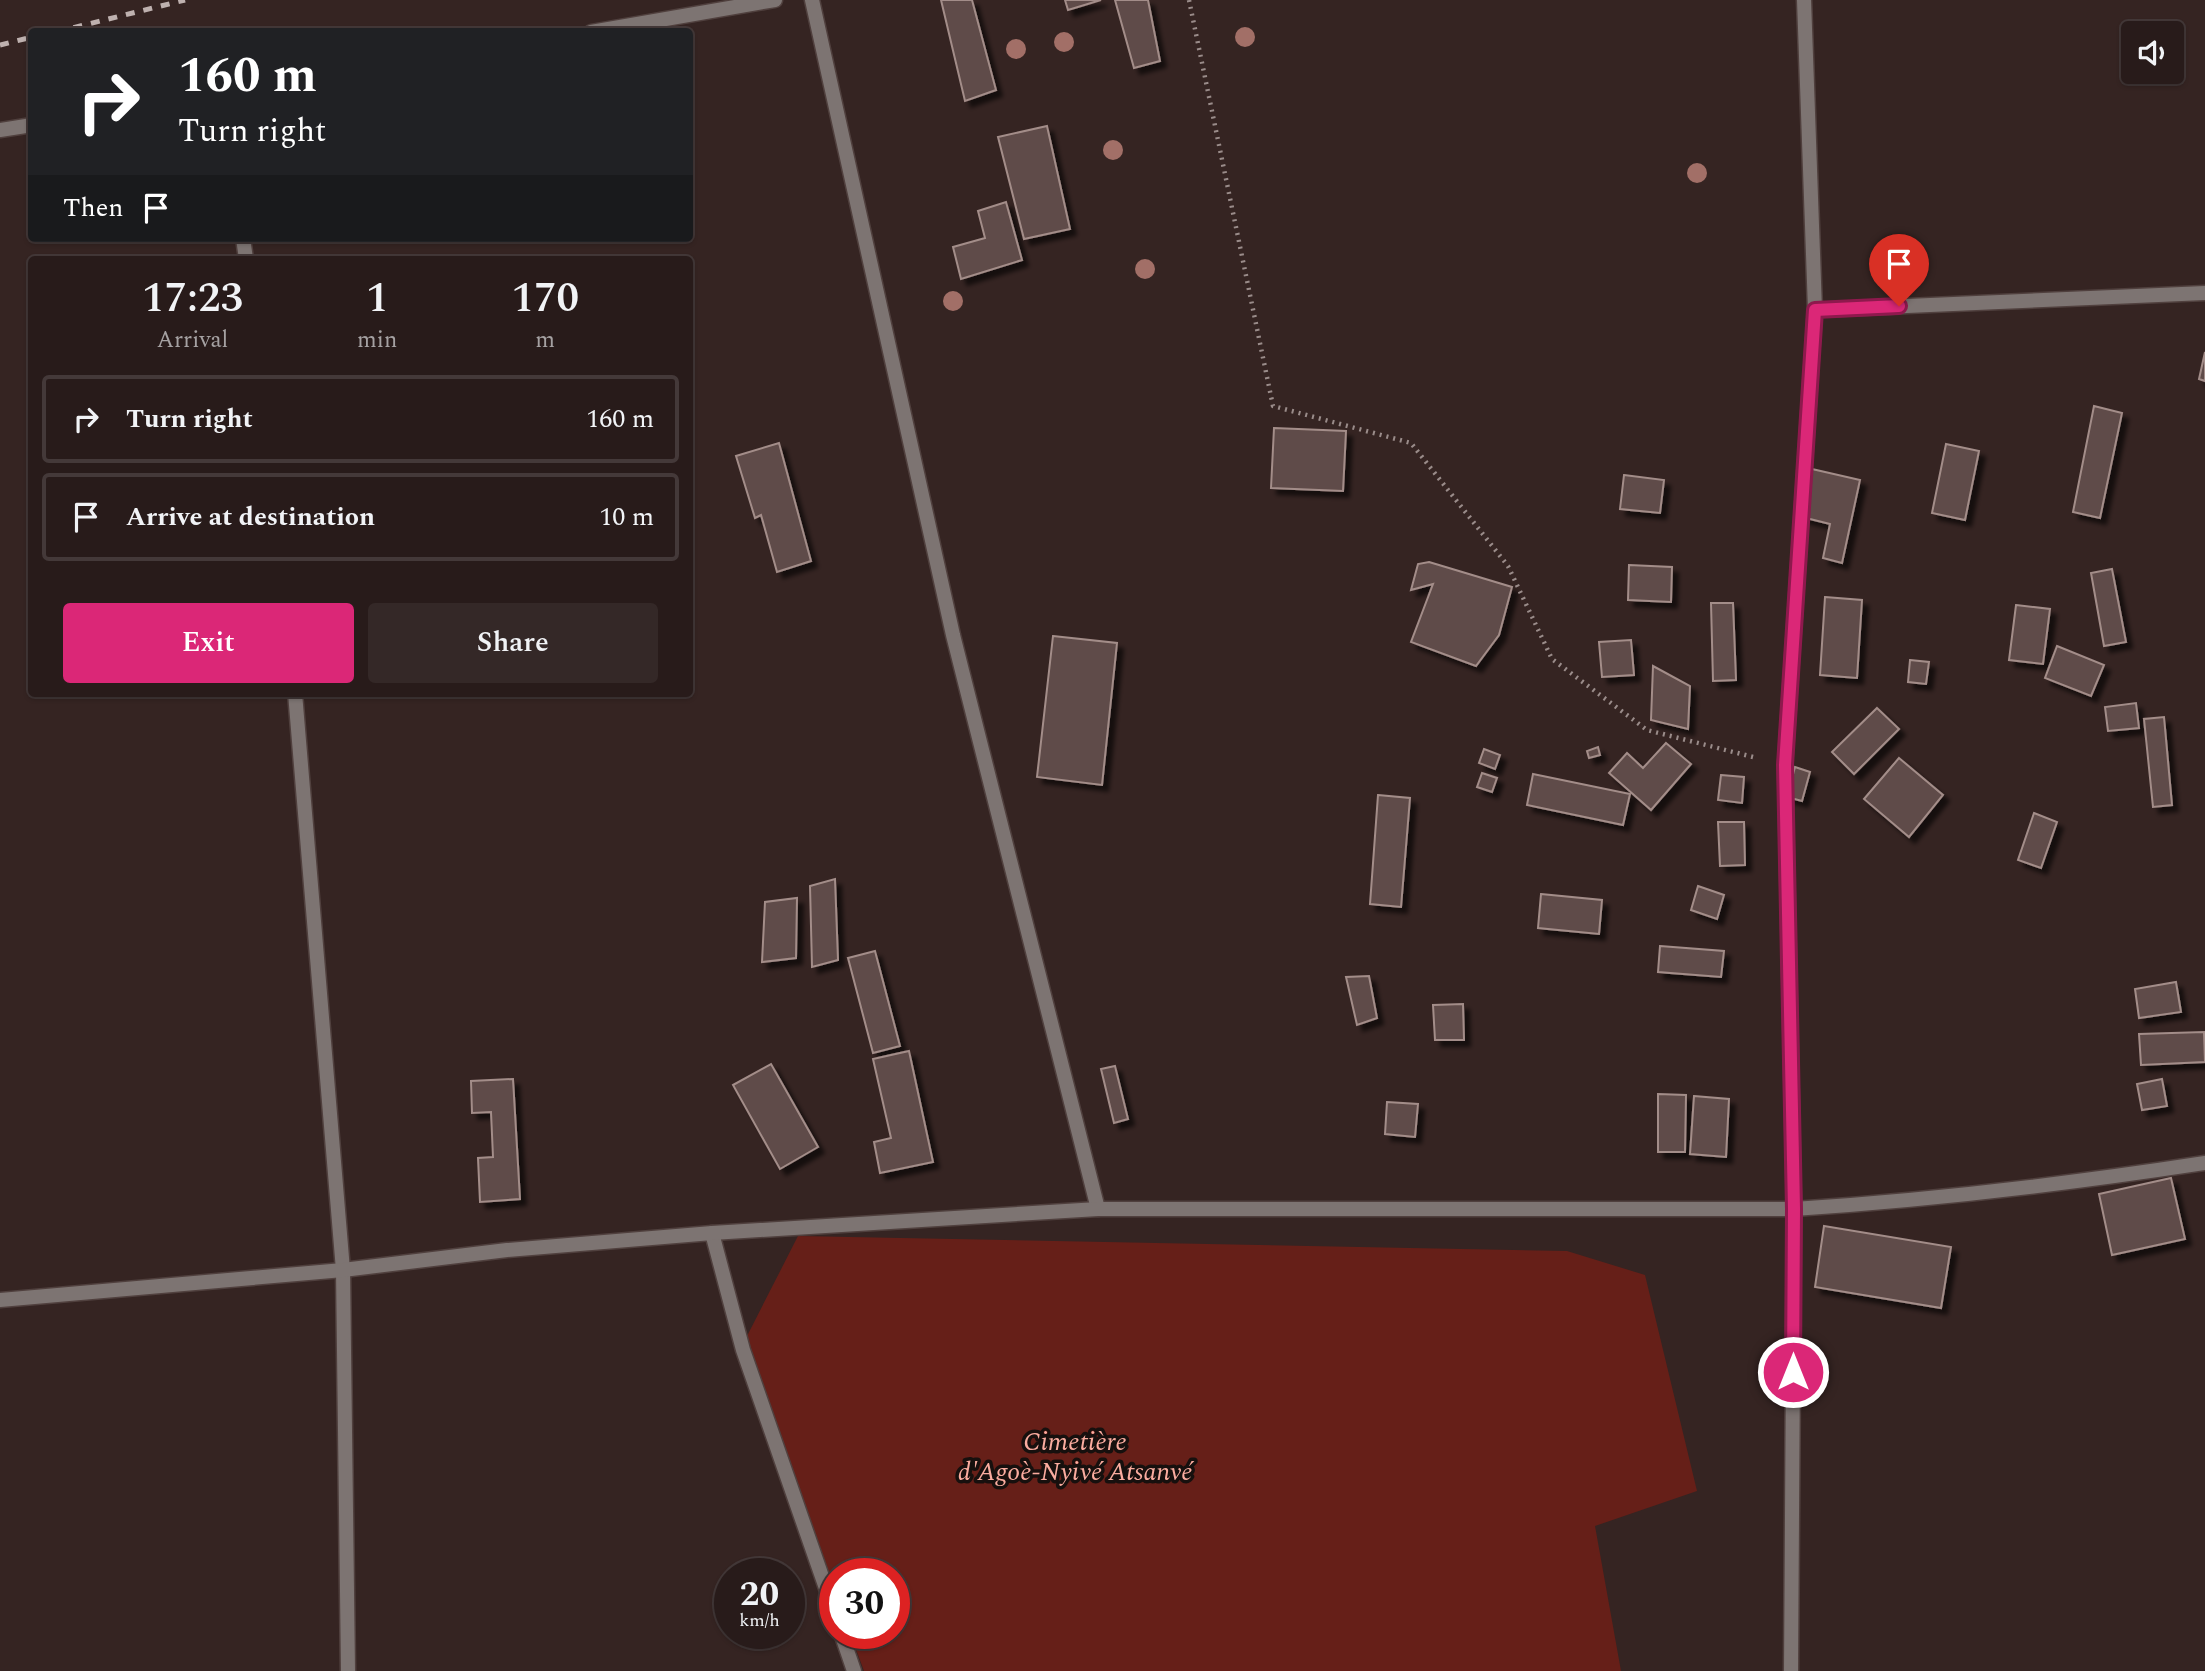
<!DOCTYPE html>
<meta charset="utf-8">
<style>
body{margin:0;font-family:Spectral,serif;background:#342827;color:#f1f3f6;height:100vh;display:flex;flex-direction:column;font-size:26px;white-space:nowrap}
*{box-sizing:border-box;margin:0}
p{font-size:23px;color:#a5a1a2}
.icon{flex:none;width:38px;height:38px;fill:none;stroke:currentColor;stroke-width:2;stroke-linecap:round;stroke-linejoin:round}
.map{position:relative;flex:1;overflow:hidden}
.panel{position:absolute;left:28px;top:256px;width:665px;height:441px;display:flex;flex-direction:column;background:#281b1a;border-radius:7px;box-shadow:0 2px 5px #0004,0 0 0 2px #443939}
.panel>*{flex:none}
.guide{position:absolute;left:28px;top:28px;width:665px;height:214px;border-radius:7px;box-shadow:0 2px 5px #0004,0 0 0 2px #443939;background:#202124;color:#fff;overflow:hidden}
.buttons{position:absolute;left:2121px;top:21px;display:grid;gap:14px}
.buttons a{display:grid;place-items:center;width:63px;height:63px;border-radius:7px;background:#281b1a;box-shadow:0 2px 5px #0004,0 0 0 2px #443939;font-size:35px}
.speed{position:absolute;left:714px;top:1558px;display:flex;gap:14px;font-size:35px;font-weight:700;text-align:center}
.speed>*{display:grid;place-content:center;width:91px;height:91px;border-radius:50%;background:#281b1a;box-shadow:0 2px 5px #0004,0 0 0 2px #443939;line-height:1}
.speed small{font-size:18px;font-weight:400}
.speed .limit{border:10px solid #d22;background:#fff;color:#111}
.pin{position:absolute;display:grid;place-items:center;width:60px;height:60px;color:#fff;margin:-72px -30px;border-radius:50% 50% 50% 0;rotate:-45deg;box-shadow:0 0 7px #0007}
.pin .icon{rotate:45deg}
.me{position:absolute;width:77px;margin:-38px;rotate:0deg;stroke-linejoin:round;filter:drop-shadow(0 0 5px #0008)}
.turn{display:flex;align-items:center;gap:24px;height:147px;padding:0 35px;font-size:32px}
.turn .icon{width:91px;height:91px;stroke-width:2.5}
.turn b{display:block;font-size:49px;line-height:60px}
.then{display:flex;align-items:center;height:66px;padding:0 35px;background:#0003;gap:14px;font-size:26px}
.eta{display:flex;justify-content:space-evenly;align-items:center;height:119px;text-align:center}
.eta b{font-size:42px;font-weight:600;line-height:49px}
.cta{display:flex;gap:14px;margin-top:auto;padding:14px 35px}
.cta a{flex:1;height:80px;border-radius:7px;background:#db2777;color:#fff;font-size:28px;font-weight:600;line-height:80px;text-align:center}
.cta a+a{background:#342827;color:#f1f3f6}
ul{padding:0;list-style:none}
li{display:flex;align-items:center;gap:21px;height:88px;margin:0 14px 10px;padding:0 21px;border:4px solid #443939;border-radius:7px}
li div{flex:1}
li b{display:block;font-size:26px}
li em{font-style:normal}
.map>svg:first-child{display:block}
.green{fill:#661f18}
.building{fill:#5f4b48;stroke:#a38d89;stroke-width:2;filter:url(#shadow)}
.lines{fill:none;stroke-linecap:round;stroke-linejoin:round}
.street-casing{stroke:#50403e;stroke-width:17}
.path{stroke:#9a8c8a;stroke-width:4.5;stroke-dasharray:2 5;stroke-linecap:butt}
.street{stroke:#7d7472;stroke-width:14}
.rail{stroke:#beb1af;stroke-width:5;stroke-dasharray:9 9;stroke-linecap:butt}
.tree{fill:#a26f67}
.route-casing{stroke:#8e194d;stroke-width:18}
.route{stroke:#db2777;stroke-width:12}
.labels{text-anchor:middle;stroke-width:7;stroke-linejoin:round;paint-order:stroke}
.park-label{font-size:26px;font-style:italic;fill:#fbac9f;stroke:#17100e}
</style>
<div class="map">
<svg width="2205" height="1671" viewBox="0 0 2205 1671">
<defs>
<filter id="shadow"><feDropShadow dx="6" dy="6" stdDeviation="2" flood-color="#0009"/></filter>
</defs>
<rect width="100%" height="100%" fill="#352422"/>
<polygon class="green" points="798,1236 1567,1251 1645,1275 1697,1491 1595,1526 1621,1671 864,1671 850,1633 894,1633 894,1573 835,1573 835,1589 746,1338"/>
<g class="building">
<polygon points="941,0 972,0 996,90 965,101"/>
<polygon points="1065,0 1101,0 1068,10"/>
<polygon points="1115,0 1148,0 1160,61 1134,68"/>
<polygon points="1047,126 1070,229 1024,239 998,137"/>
<polygon points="1006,202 1022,260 961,279 953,247 985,238 978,211"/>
<polygon points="2205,352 2205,381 2199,379"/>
<polygon points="2094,406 2122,413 2100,518 2073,512"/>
<polygon points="1274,428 1346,431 1343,491 1271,488"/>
<polygon points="779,443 811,561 777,572 761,515 755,518 736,456"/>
<polygon points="1946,444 1979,451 1965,520 1932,513"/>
<polygon points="1812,469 1860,480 1842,563 1823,558 1830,524 1802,517"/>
<polygon points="1624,475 1664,480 1660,513 1620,509"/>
<polygon points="1429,562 1512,587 1499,635 1476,666 1411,642 1433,584 1411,590 1418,564"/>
<polygon points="1629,565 1672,567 1671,602 1628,600"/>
<polygon points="2112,569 2126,642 2104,646 2091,573"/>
<polygon points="1825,597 1862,600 1857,678 1820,675"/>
<polygon points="1711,603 1733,603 1736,680 1713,681"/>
<polygon points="2016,605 2050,609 2043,664 2009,660"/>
<polygon points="1053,636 1117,643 1102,785 1037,777"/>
<polygon points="1631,640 1634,675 1602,677 1599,642"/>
<polygon points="2057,646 2104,665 2091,696 2045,678"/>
<polygon points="1910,660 1929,662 1926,684 1908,682"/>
<polygon points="1653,666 1690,686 1688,729 1651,720"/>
<polygon points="2136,703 2139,728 2108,731 2105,707"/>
<polygon points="1877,708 1899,729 1854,774 1832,752"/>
<polygon points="2164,717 2172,805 2153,807 2144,719"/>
<polygon points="1666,743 1691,764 1651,810 1609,773 1627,753 1643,768"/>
<polygon points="1598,747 1600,755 1589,758 1587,751"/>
<polygon points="1484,749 1500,755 1495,769 1479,763"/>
<polygon points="1899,758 1943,795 1909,837 1864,799"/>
<polygon points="1795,767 1810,772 1802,801 1787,797"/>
<polygon points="1482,773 1497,778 1492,792 1477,787"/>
<polygon points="1533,774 1630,794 1623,825 1527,805"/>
<polygon points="1721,775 1744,777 1742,803 1718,800"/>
<polygon points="1378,795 1410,798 1401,907 1370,904"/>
<polygon points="2034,813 2057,822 2041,868 2018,860"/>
<polygon points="1718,822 1744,822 1745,865 1720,866"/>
<polygon points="835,879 838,960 812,967 810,886"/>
<polygon points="1698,886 1724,895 1717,919 1691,910"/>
<polygon points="1541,894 1602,900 1599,934 1538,928"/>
<polygon points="797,898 796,958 762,962 765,902"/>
<polygon points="1660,946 1724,951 1721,977 1658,972"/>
<polygon points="875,951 900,1046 873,1053 848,958"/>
<polygon points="1369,976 1377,1018 1357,1025 1346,977"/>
<polygon points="2176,982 2181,1012 2139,1018 2135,989"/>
<polygon points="1463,1004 1464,1040 1435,1040 1433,1005"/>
<polygon points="2204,1032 2205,1062 2141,1065 2139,1034"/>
<polygon points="909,1051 933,1162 880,1173 874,1142 891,1138 873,1059"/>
<polygon points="771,1064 818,1147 780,1169 733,1085"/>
<polygon points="1115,1066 1128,1119 1114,1123 1101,1069"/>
<polygon points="513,1079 520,1199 480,1202 478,1158 493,1157 491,1112 472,1113 471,1081"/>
<polygon points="2162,1079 2167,1106 2142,1110 2137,1084"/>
<polygon points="1658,1094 1686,1095 1685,1152 1658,1152"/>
<polygon points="1694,1096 1729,1099 1726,1157 1690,1154"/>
<polygon points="1387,1102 1418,1104 1415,1137 1385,1134"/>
<polygon points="2171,1178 2185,1239 2112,1255 2099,1194"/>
<polygon points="1824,1226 1951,1247 1941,1308 1815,1287"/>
</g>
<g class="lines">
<g class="street-casing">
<g id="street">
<polyline points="812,0 953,635 1098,1209"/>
<polyline points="591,32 775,0"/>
<polyline points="0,130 32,125"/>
<polyline points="243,238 246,259"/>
<polyline points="1815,310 2205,293"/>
<polyline points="295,693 343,1270 348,1671"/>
<polyline points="712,1233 743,1350 835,1614"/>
<path d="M0,1300L343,1270L507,1250L712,1233L1098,1209H1794C1932,1200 2068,1184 2205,1163"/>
<polyline points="841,1633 854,1671"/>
<polyline points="1791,1671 1794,1209 1785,765 1815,310 1804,0"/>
</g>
</g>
<polyline class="path" points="1189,0 1273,406 1411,443 1508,566 1552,659 1647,730 1757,758"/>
<use href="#street" class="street"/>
<g class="rail">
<polyline points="56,32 185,0"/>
<polyline points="0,45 32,37"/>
</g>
</g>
<g class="tree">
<circle cx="1245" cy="37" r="10"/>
<circle cx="1064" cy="42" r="10"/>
<circle cx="1016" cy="49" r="10"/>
<circle cx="1113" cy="150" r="10"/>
<circle cx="1697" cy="173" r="10"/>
<circle cx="1145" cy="269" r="10"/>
<circle cx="953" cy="301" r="10"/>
</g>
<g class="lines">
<g class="route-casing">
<polyline id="route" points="1793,1372 1794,1209 1785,765 1815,310 1899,306"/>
</g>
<use href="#route" class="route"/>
</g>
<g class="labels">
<g class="park-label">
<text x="1075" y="1450">Cimetière<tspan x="1075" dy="30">d'Agoè-Nyivé Atsanvé</tspan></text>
</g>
</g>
</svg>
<div class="buttons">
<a><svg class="icon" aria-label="sound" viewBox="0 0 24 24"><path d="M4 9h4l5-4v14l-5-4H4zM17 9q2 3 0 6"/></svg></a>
</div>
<div class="speed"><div>20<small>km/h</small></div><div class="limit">30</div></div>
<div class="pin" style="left:1899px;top:306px;background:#d93025"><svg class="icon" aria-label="arrive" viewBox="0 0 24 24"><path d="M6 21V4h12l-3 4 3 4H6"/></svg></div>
<svg class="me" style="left:1793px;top:1372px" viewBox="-20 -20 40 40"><circle r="17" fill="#db2777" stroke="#fff" stroke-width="3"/><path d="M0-11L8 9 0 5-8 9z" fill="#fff"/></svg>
<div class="guide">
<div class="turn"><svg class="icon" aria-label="right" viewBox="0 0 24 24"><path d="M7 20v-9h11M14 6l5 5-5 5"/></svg><div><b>160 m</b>Turn right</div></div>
<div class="then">Then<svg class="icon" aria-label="arrive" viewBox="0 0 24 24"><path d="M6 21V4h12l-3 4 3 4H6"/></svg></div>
</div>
<section class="panel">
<div class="eta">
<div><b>17:23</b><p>Arrival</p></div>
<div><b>1</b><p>min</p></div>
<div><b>170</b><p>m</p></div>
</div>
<ul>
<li><svg class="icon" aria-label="right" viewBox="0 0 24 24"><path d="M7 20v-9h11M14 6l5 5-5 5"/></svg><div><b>Turn right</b></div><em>160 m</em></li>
<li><svg class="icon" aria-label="arrive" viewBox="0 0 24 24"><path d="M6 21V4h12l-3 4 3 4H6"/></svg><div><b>Arrive at destination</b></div><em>10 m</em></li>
</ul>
<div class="cta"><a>Exit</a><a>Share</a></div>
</section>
</div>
